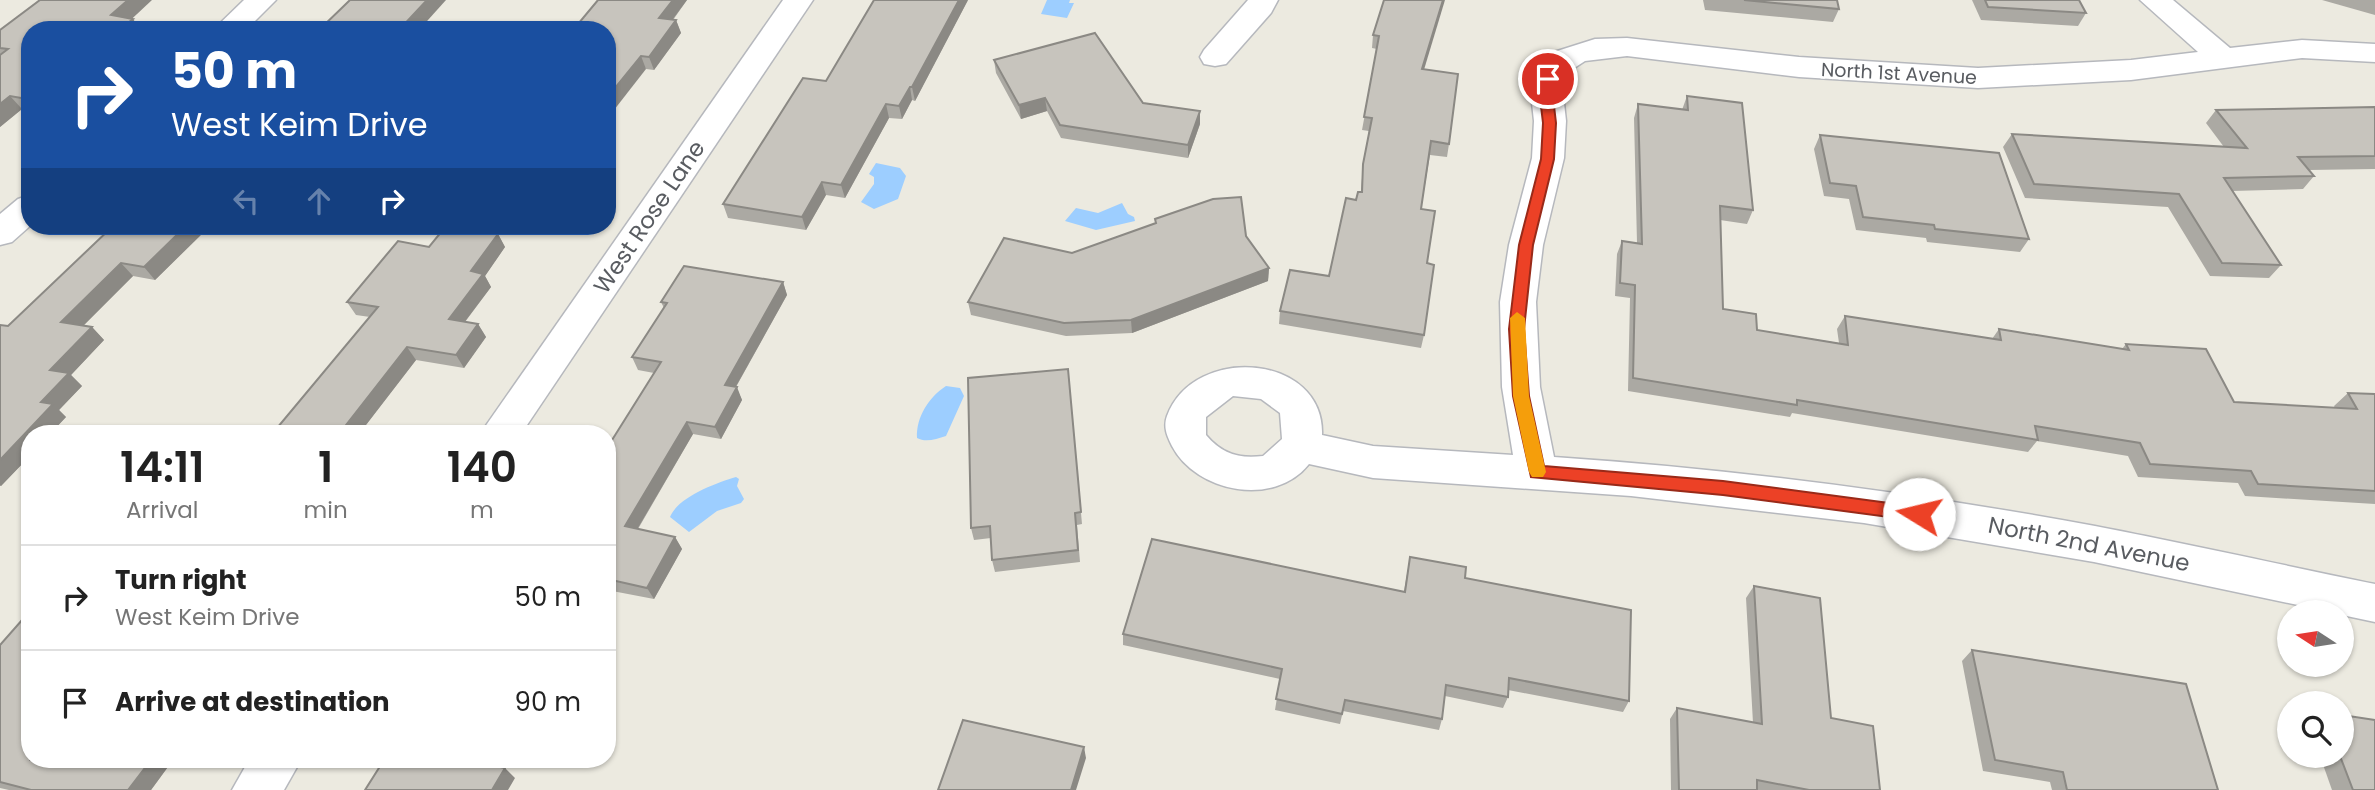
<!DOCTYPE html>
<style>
body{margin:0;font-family:Poppins,sans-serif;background:#f6f6f6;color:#222;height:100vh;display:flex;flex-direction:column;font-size:26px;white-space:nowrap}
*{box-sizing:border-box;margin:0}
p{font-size:23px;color:#767676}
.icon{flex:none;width:38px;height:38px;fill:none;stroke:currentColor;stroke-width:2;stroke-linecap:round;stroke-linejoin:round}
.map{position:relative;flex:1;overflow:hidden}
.drawer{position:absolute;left:21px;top:425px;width:595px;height:343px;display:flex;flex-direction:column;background:#fff;border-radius:28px;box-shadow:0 2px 5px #0004}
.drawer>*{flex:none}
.hud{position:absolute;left:21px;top:21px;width:595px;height:214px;border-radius:28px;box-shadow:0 2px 5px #0004;background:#1a4fa0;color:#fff;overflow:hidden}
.needle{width:46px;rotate:282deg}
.tools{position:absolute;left:2277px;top:600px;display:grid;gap:14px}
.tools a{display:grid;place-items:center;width:77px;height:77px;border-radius:50%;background:#fff;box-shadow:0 2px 5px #0004;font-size:35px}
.pin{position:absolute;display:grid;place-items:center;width:60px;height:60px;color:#fff;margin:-30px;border:4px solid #fff;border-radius:50%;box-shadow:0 2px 7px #0007}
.me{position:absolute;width:77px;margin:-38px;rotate:279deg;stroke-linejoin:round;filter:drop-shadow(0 0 5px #0008)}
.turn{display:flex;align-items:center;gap:24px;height:147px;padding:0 35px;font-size:32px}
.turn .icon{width:91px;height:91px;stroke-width:2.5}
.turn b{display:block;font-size:49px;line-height:60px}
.lanes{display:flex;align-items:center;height:66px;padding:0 35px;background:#0003;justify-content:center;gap:35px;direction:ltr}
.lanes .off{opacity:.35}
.eta{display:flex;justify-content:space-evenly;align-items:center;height:119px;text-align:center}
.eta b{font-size:42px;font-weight:600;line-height:49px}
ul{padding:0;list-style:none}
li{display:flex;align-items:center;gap:21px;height:105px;padding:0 35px;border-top:2px solid #e0e0e0}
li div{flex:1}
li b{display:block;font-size:26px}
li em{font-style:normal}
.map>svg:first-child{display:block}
.water{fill:#9dceff}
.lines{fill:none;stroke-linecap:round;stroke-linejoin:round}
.minor-casing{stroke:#b6b8bd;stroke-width:3}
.minor{fill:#fff;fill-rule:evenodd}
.wall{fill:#aba9a3}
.shaded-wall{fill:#8b8984}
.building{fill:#c7c4bd;stroke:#8b8984;stroke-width:2}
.route{fill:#ec4126;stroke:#992a19;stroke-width:2}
.slow{fill:#f59e0b}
.labels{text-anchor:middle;stroke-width:5;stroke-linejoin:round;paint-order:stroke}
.far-street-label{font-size:19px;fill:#595c61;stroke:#fff}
.street-label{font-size:23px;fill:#595c61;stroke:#fff}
</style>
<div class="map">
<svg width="2375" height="790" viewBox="0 0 2375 790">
<rect width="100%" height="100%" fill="#eceae0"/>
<g class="water">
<polygon points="1047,0 1070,0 1069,3 1074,3 1067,18 1041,14"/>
<polygon points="876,163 900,168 906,176 898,199 874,209 861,202 874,184 874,177 869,174"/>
<polygon points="1122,203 1128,214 1134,217 1135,221 1096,230 1065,221 1076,208 1098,213"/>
<path d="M946,386L960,388L964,396L946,436C936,439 926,443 917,438C916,417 929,397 946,386Z"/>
<path d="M736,477L739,479L737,486L744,499L741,503L717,511L689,532L670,517C678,497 716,483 736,477Z"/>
</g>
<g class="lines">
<g class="minor-casing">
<g id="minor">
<polygon points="244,0 276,0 246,30 213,30"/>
<polygon points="783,0 813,0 521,434 480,434"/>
<polygon points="1248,0 1278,0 1271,13 1226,64 1215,66 1204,64 1200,57 1204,50"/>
<path d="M2140,0H2173L2230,48L2302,40L2375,44V62L2302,58L2131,80L1978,88L1799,77L1627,56L1585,61L1568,72L1562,85L1566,121L1564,158L1543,245L1536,302L1540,387L1554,457C1735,469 1916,493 2095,526C2188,544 2282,565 2375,584V622L2342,615V612H2331L2094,562L1864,523L1631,496L1373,478L1309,464C1274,508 1196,492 1172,446C1167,436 1163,427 1167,416C1194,343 1325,354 1322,435L1373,446L1513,455L1502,387L1500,302L1509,245L1532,158L1534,121L1530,85L1539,67L1554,52L1595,39L1627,38L1799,57L1978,68L2131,60L2198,52ZM1233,396L1261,399L1280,413L1282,439L1263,456C1239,459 1222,454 1206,435V417Z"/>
<polygon points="30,195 30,226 12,242 0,245 0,214 18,199"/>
<polygon points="249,760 301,760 284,790 232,790"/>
</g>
</g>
<use href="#minor" class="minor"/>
</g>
<g class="wall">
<polygon points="598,0 687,0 673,20 676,20 681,33 654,70 646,69"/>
<polygon points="968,0 915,101 912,100 902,119 889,118 845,198 826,195 806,230 728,218 723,204 826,81"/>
<polygon points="1384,0 1424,70 1449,144 1447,157 1430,155 1421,209 1427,263 1424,335 1421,348 1279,324 1280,311 1329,276 1356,200 1361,192 1363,164 1369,131 1362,130 1377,49 1372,48 1373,35"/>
<polygon points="1703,0 1837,0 1839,9 1833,22 1705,10"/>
<polygon points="1972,0 2079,0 2086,13 2078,26 1981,20"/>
<polygon points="2322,0 2375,0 2375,15"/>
<polygon points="0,30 30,30 30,111 22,109 0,127"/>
<polygon points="994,60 1143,103 1200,124 1188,158 1061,138 1047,111 1021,119 996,73"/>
<polygon points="1687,96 1753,210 1747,224 1720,220 1723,309 1757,330 1839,343 1837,329 1845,316 1992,339 1999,329 2122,349 2126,344 2234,402 2335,408 2334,406 2348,393 2375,394 2375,504 2245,496 2238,483 2138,477 2128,456 2037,441 2028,452 1792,413 1790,417 1628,391 1630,298 1615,296 1617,254 1622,241 1637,243 1634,118 1638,104 1682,110"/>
<polygon points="2375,107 2375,169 2309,170 2314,176 2303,189 2232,191 2281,265 2269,278 2210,276 2168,207 2025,198 2003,147 2012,134 2224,147 2206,123 2216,110"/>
<polygon points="1820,135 2029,239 2020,252 1927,242 1926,238 1856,230 1849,199 1824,196 1814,149"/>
<polygon points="113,226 210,226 155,280 133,276 83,326 92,327 104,340 71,375 82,386 59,410 66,417 1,486 0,486 0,325 8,326"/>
<polygon points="498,234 505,247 485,276 491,287 465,322 478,324 486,337 464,368 416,360 359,434 272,434 370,317 356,315 347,302 429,247"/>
<polygon points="1246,236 1269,268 1268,281 1132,333 1066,336 971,315 968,302 1072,253"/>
<polygon points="783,282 787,295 736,387 742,400 721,439 693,434 638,529 675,537 682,549 654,599 607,590 607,448 654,373 638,370 632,357 664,308 661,302"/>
<polygon points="1068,369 1082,524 1077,525 1080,562 995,572 992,560 991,538 974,540 971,528"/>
<polygon points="1410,557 1465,578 1629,701 1623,712 1508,690 1508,697 1503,708 1445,696 1442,719 1439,730 1343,711 1340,724 1275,710 1280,679 1123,645 1123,634 1404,591"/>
<polygon points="1754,586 1831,718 1880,790 1671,790 1670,719 1677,708 1753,723 1746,598"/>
<polygon points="0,645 30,760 173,760 151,790 9,790 0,788"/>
<polygon points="1972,650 2218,790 2052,790 2050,782 1983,771 1962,661"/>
<polygon points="2320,756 2342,756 2375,790 2332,790"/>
</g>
<g class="shaded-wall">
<polygon points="128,0 152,0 121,29 111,15"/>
<polygon points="427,0 446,0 419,30 399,30"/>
<polygon points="673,0 687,0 664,31 659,18"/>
<polygon points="959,0 968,0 915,101 912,87"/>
<polygon points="1443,0 1445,0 1420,83 1422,69"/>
<polygon points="133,19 141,30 119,30"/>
<polygon points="676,20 681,33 654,70 649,57"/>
<polygon points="641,56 646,69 607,119 607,98"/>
<polygon points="910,87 912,100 902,119 899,106"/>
<polygon points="10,96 22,109 0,127 0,104"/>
<polygon points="1045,98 1047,111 1021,119 1019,105"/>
<polygon points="886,104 889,118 845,198 841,185"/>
<polygon points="1200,111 1200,124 1188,158 1188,145"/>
<polygon points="822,182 826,195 806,230 802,217"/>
<polygon points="186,226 210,226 155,280 144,267"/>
<polygon points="498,234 505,247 485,276 491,287 457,332 449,319 471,271"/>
<polygon points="121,263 133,276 74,335 61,322"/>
<polygon points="1269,268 1268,281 1132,333 1131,320"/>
<polygon points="783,282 787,295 730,397 725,385"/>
<polygon points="478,324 486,337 464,368 456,355"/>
<polygon points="92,327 104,340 71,375 82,386 59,410 66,417 50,434 30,434 30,456 1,486 0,485 0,460 41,402 50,370"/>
<polygon points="407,347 416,360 359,434 339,434"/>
<polygon points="737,387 742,400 721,439 715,427"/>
<polygon points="687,422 693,434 632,538 625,526"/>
<polygon points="675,537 682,549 654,599 647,588"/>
<polygon points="1084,747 1086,758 1076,790 1071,790"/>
<polygon points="151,760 173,760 151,790 128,790"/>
<polygon points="494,760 510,760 505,768 515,778 508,790 492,790 491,765"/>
</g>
<g class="building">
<polygon points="40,0 128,0 111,15 133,19 119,30 30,30 30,97 27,99 10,96 0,104 0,55 8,49 0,48 0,30"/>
<polygon points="350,0 427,0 399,30 319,30"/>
<polygon points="598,0 673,0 659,18 676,20 649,57 641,56 607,98 607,30 573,30"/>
<polygon points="874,0 959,0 912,87 910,87 899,106 886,104 841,185 822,182 802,217 723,204 803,78 826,81"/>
<polygon points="1384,0 1443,0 1422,69 1458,74 1449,144 1431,141 1421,209 1435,211 1427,263 1434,265 1424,335 1280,311 1290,270 1329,276 1346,198 1356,200 1358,192 1362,192 1363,164 1372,118 1364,117 1379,36 1373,35"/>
<polygon points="1744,0 1837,0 1839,9"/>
<polygon points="1985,0 2079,0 2086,13 1988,7"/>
<polygon points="1095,33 1143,103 1200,111 1188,145 1060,125 1045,98 1019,105 994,60"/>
<polygon points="1687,96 1742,103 1753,210 1720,206 1723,309 1756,314 1757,330 1848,345 1845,316 2001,340 1999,329 2129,350 2126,344 2206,349 2234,402 2357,409 2348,393 2375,394 2375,491 2258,484 2251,471 2150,464 2140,443 2035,426 2038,440 1797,400 1797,405 1633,378 1635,285 1620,283 1622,241 1642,244 1638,104 1688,110"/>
<polygon points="2375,107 2375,156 2298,157 2314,176 2224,178 2281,265 2222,263 2179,194 2034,184 2012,134 2247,148 2216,110"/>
<polygon points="1820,135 1999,153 2029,239 1935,229 1934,225 1863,217 1856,186 1830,183"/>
<polygon points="1241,197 1246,236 1269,268 1131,320 1064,323 968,302 1004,238 1072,253 1156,223 1155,219 1213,199"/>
<polygon points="113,226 186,226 144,267 121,263 61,322 92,327 50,370 69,373 41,402 53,404 0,460 0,325 8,326"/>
<polygon points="446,226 498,234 471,271 483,274 449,319 478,324 456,355 407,347 339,434 272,434 378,307 347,302 398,241 429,247"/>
<polygon points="684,266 783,282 725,385 737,387 715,427 687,422 625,526 675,537 647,588 607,579 607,448 661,362 632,357 667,303 661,302"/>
<polygon points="1068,369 1081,512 1075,513 1078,550 992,560 990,526 971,528 968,378"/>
<polygon points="1152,539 1405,592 1410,557 1466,567 1465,578 1631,610 1629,701 1509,678 1508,697 1446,685 1442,719 1345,700 1342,714 1276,699 1282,669 1123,634"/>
<polygon points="1754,586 1820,598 1831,718 1873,726 1880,790 1809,790 1757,780 1757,790 1679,790 1677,708 1762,724"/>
<polygon points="30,611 30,760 151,760 128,790 31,790 0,782 0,645"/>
<polygon points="1972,650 2186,684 2218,790 2067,790 2063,772 1995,760"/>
<polygon points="2342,715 2375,720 2375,790 2353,790 2340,756 2342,756"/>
<polygon points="963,720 1084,747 1071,790 938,790"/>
<polygon points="384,760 494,760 491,765 505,768 492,790 365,790"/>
</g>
<polygon class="route" points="1548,75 1554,79 1552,89 1556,123 1554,159 1533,245 1524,329 1529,396 1544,466 1723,481 1919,507 1925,509 1927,514 1925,519 1919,521 1723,495 1531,477 1513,396 1509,329 1519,245 1541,159 1543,123 1539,89 1541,79"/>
<polygon class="slow" points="1517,312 1525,318 1529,396 1546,472 1543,477 1532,477 1529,472 1513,396 1510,318"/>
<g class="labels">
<g class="far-street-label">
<text transform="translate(1899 73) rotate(3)" y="7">North 1st Avenue</text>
</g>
<g class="street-label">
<text transform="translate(649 217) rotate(-56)" y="8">West Rose Lane</text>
<text transform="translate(2089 544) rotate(11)" y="8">North 2nd Avenue</text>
</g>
</g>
</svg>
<div class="tools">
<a><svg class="needle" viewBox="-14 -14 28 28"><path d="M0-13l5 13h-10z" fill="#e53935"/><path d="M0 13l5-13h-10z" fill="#767676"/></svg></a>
<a><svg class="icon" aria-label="search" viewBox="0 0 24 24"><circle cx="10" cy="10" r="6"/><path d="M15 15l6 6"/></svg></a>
</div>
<div class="pin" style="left:1548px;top:79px;background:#d93025"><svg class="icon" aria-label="arrive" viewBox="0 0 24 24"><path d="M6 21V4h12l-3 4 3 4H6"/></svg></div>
<svg class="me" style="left:1919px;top:514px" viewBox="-20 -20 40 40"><circle r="19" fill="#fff"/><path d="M0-13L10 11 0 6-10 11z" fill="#ec4126"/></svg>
<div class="hud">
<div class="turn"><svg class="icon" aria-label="right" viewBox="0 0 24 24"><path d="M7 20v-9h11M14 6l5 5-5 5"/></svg><div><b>50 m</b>West Keim Drive</div></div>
<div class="lanes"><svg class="icon off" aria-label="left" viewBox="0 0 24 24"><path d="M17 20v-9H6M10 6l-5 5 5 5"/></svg><svg class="icon off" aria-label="ahead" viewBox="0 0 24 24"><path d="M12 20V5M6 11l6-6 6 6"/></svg><svg class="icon" aria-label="right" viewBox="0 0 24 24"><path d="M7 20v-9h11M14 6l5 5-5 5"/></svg></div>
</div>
<section class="drawer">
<div class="eta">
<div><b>14:11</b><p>Arrival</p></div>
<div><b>1</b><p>min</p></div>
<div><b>140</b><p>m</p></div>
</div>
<ul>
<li><svg class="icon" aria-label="right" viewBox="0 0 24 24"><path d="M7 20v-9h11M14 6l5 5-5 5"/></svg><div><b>Turn right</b><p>West Keim Drive</p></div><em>50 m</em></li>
<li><svg class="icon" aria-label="arrive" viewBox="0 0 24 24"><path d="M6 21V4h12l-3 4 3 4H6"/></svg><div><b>Arrive at destination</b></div><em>90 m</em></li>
</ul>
</section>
</div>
